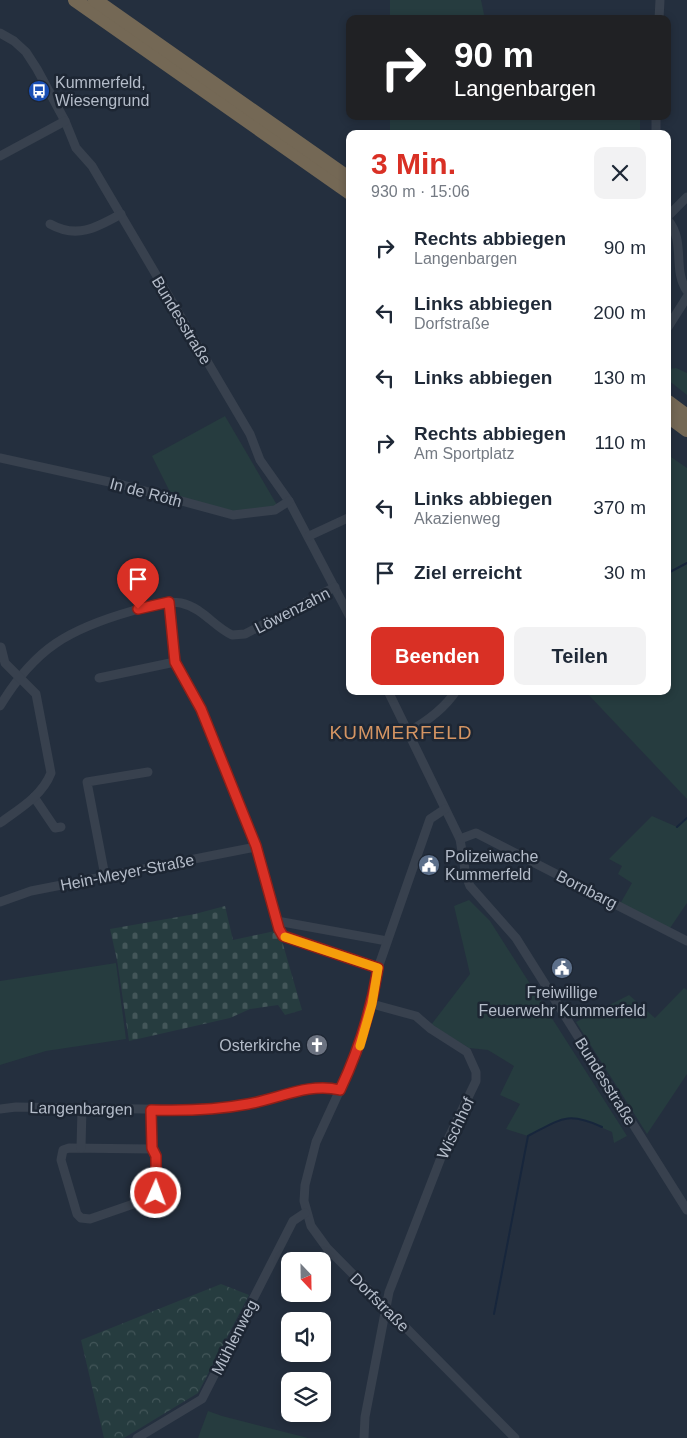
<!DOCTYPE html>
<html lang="de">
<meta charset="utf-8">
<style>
body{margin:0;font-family:Arial,sans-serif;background:#f2f2f3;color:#1f2937;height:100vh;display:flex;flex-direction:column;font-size:19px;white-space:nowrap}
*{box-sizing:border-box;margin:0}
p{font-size:16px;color:#747a83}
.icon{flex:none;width:28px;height:28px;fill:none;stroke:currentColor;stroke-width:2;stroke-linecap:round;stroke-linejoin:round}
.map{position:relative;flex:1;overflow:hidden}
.sheet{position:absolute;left:346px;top:130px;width:325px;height:565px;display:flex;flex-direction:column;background:#fff;border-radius:10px;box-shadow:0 2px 8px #0003}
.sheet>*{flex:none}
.guide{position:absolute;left:346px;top:15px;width:325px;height:105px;border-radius:10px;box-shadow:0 2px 8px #0003;background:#202124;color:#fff;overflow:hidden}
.needle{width:32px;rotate:158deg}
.tools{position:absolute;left:281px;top:1252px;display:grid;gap:10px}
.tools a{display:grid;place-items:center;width:50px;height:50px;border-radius:10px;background:#fff;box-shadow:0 2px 8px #0003;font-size:25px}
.pin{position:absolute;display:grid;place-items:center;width:42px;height:42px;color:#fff;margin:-51px -21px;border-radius:50% 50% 50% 0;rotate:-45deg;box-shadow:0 0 5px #0007}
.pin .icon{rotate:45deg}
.me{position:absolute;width:55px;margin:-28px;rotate:2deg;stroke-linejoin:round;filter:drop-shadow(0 0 4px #0008)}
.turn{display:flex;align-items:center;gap:18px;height:105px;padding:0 25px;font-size:22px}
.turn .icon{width:65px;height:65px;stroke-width:2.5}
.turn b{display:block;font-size:35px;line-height:42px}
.round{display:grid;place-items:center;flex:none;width:52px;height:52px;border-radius:10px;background:#f2f2f3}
.head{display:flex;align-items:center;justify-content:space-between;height:85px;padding:0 25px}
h1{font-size:30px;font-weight:700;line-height:38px;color:#d93025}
.primary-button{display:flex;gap:10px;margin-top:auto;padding:10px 25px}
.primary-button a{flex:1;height:58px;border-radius:10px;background:#d93025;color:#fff;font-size:20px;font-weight:700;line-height:58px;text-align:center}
.primary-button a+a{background:#f2f2f3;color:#1f2937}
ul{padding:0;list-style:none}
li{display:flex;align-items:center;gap:15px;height:65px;padding:0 25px}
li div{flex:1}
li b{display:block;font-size:19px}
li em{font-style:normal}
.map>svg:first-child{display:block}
.green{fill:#263c3f}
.forest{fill:url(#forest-crowns)}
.cemetery{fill:url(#cemetery-stones)}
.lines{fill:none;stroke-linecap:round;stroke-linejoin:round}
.stream{stroke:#17263c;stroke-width:2}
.minor{stroke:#38414e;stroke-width:9}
.highway{stroke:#746855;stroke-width:14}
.route-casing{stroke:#8d1f18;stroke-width:12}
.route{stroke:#d93025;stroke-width:9}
.slow{stroke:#f59e0b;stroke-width:9}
.labels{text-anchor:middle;stroke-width:5;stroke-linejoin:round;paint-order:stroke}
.poi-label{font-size:16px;fill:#b4bcc9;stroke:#1d2633;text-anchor:start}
.street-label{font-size:16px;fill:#b4bcc9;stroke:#1d2633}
.quarter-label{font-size:19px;letter-spacing:1px;fill:#d59563;stroke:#1d2633}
</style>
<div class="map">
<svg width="687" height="1438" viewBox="0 0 687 1438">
<defs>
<pattern id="forest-crowns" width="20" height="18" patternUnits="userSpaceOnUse" patternTransform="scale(1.25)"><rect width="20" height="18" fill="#263c3f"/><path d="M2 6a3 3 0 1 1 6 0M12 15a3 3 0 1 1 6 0" fill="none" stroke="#435659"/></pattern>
<pattern id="cemetery-stones" width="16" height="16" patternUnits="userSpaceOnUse" patternTransform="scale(1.25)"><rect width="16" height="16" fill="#263c3f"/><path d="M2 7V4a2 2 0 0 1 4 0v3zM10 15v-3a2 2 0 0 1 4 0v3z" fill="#435659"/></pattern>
</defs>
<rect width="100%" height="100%" fill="#242f3e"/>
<g class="green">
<polygon points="390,0 481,0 485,19 390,19"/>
<rect x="390" y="116" width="250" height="18"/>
<polygon points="676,368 687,373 687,395 668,380 668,369"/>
<polygon points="225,416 277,505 274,506 233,513 172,496 152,456"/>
<polygon points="668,455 687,468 687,799 585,691 668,691"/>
<polygon points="652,816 677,827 687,818 687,903 670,928 620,904 632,883 618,874 622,866 609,859"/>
<path d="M469,900L490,921L627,1136L614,1143L612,1132C570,1113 568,1115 528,1136L506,1129L520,1104L500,1095L514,1066L488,1050L469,1048L431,1025L470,974L454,906Z"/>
<polygon points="116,963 126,1039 46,1051 0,1065 0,981"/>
<polygon points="684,988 687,990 687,1074 647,1134 576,1022 629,995 655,1018"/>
<polygon points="208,1411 222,1416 308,1438 198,1438"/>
</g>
<polygon class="forest" points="221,1284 249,1295 198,1393 124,1438 104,1438 81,1340"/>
<polygon class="cemetery" points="225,906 233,940 275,931 282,941 302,1010 285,1015 278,1005 250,1009 230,1018 129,1041 117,960 110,929 195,914"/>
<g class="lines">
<g class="stream">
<polyline points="668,573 687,563"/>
<polyline points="677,827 687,818"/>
<path d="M494,1314L528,1136C561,1119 567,1111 602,1127"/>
</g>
<g class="minor">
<polyline points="659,19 660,0"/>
<polyline points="0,33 14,41 26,52 37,69 65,121 76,148 92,166 250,434 260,460 289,501 350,617"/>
<polyline points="656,116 656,134"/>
<polyline points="0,156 65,121"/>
<polyline points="668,216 687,197"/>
<path d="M668,220C686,242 672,269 687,291"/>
<path d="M50,224C77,239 96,228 121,214"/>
<polyline points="668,327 687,297"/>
<polyline points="0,458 123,485 233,515 275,510 289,501"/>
<polyline points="309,536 350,517"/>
<polyline points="169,602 175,662 201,709 256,847 277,921 387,941"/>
<polyline points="99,678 175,662"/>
<polyline points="388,691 460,839 466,876 470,886 516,938 687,1210"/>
<path d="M0,706C35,648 69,629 132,611C148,606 164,600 181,603C203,608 213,626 232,635L245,634L335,587"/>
<path d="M408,732C426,722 444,709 456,691"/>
<polyline points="34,797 55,828 61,827"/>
<polyline points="445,809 430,819 378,968 372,1004 361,1044 316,1142 305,1185 304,1201 311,1226 327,1248 515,1438"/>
<path d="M0,823C19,809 42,796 51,773L36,694L5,663L1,647"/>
<polyline points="460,839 476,833 687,941"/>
<polyline points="105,876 87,782 148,772"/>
<polyline points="0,902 31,891 256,847"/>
<polyline points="277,921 283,937 378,968"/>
<polyline points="0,1109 16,1107 206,1110 252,1104 295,1092 314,1089 340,1089"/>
<polyline points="151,1110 152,1149"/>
<polygon points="69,1148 152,1149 156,1156 156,1193 148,1199 90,1219 81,1218 77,1214 61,1160 63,1150"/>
<polyline points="81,1148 82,1108"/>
<polyline points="137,1438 202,1399 293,1221 305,1213"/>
<polyline points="364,1438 365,1417 389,1292 449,1137 476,1081 476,1072 467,1052 431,1029 416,1016 372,1004"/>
</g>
<g class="highway">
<polyline points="75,0 350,193"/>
<polyline points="95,0 350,179"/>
<polyline points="668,402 687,416"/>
<polyline points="668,416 687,430"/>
</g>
</g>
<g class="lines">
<g class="route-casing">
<path id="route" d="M138,609L169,602L175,662L201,709L256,846L279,929L283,936L378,968C371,1011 359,1050 340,1090C309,1082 278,1099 248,1104C216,1110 184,1111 151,1110L152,1148L156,1156V1193"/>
</g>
<use href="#route" class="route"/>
<polyline class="slow" points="285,937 378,968 372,1004 360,1046"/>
</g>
<defs>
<g id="bus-disc" transform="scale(1.125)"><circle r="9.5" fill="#1a4fb4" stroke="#1d2633"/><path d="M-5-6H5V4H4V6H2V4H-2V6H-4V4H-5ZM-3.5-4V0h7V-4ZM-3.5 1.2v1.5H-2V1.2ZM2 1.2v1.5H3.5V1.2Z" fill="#fff"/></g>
<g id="civic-disc" transform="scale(1.125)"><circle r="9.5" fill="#5c6f8a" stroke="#1d2633"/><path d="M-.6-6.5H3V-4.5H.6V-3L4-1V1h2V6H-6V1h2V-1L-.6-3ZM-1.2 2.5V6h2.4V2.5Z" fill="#fff"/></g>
<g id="church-disc" transform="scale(1.125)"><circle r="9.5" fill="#6b7280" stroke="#1d2633"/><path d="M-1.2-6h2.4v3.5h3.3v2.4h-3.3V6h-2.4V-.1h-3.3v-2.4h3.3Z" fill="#fff"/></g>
</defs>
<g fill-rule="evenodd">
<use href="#bus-disc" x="39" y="91"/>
<use href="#civic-disc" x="429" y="865"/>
<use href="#civic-disc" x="562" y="968"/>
<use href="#church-disc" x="317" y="1045"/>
</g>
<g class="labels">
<g class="poi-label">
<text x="55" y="88">Kummerfeld,<tspan x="55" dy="18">Wiesengrund</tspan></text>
<text x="445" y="862">Polizeiwache<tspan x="445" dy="18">Kummerfeld</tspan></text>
<text x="562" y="998" text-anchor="middle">Freiwillige<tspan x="562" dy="18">Feuerwehr Kummerfeld</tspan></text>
<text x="301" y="1051" text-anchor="end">Osterkirche</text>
</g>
<g class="street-label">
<text transform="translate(182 320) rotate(59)" y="6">Bundesstraße</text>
<text transform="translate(146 492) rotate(15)" y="6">In de Röth</text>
<text transform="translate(292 610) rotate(-27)" y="6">Löwenzahn</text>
<text transform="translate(127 872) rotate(-11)" y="6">Hein-Meyer-Straße</text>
<text transform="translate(587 889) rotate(27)" y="6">Bornbarg</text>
<text transform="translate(606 1081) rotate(58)" y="6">Bundesstraße</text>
<text transform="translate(81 1108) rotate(1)" y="6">Langenbargen</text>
<text transform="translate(455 1128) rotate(-65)" y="6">Wischhof</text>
<text transform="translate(380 1302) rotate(45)" y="6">Dorfstraße</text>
<text transform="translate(234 1337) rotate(-63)" y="6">Mühlenweg</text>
</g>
<g class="quarter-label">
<text x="401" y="739">KUMMERFELD</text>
</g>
</g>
</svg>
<div class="tools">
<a><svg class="needle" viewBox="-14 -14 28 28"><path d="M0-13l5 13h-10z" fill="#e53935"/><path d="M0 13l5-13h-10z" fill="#747a83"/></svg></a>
<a><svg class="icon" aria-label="sound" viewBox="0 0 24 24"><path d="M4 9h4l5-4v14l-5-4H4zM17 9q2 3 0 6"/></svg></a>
<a><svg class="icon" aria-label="layers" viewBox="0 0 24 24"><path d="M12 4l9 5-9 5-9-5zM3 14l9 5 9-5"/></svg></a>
</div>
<div class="pin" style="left:138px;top:609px;background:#d93025"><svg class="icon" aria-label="arrive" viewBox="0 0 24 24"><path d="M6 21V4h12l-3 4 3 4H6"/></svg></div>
<svg class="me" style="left:156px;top:1193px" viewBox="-20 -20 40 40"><circle r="17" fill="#d93025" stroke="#fff" stroke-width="3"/><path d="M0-11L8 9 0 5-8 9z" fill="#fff"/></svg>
<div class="guide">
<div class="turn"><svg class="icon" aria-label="right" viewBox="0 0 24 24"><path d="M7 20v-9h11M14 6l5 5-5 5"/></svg><div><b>90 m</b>Langenbargen</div></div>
</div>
<section class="sheet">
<div class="head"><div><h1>3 Min.</h1><p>930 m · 15:06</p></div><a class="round"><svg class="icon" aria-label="close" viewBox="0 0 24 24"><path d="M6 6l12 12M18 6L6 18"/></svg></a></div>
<ul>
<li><svg class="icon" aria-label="right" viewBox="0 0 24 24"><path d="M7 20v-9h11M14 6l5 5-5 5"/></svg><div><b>Rechts abbiegen</b><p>Langenbargen</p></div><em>90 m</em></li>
<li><svg class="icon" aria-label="left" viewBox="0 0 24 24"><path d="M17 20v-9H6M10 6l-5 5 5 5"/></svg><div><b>Links abbiegen</b><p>Dorfstraße</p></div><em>200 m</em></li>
<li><svg class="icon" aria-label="left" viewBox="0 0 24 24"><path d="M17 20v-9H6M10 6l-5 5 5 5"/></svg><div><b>Links abbiegen</b></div><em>130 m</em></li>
<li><svg class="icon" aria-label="right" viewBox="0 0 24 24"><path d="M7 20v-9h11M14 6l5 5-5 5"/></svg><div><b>Rechts abbiegen</b><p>Am Sportplatz</p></div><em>110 m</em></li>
<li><svg class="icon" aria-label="left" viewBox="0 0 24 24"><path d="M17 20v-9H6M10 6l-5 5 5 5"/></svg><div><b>Links abbiegen</b><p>Akazienweg</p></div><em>370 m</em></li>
<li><svg class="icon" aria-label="arrive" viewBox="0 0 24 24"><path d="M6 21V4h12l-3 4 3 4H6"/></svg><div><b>Ziel erreicht</b></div><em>30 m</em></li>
</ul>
<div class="primary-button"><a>Beenden</a><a>Teilen</a></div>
</section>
</div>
